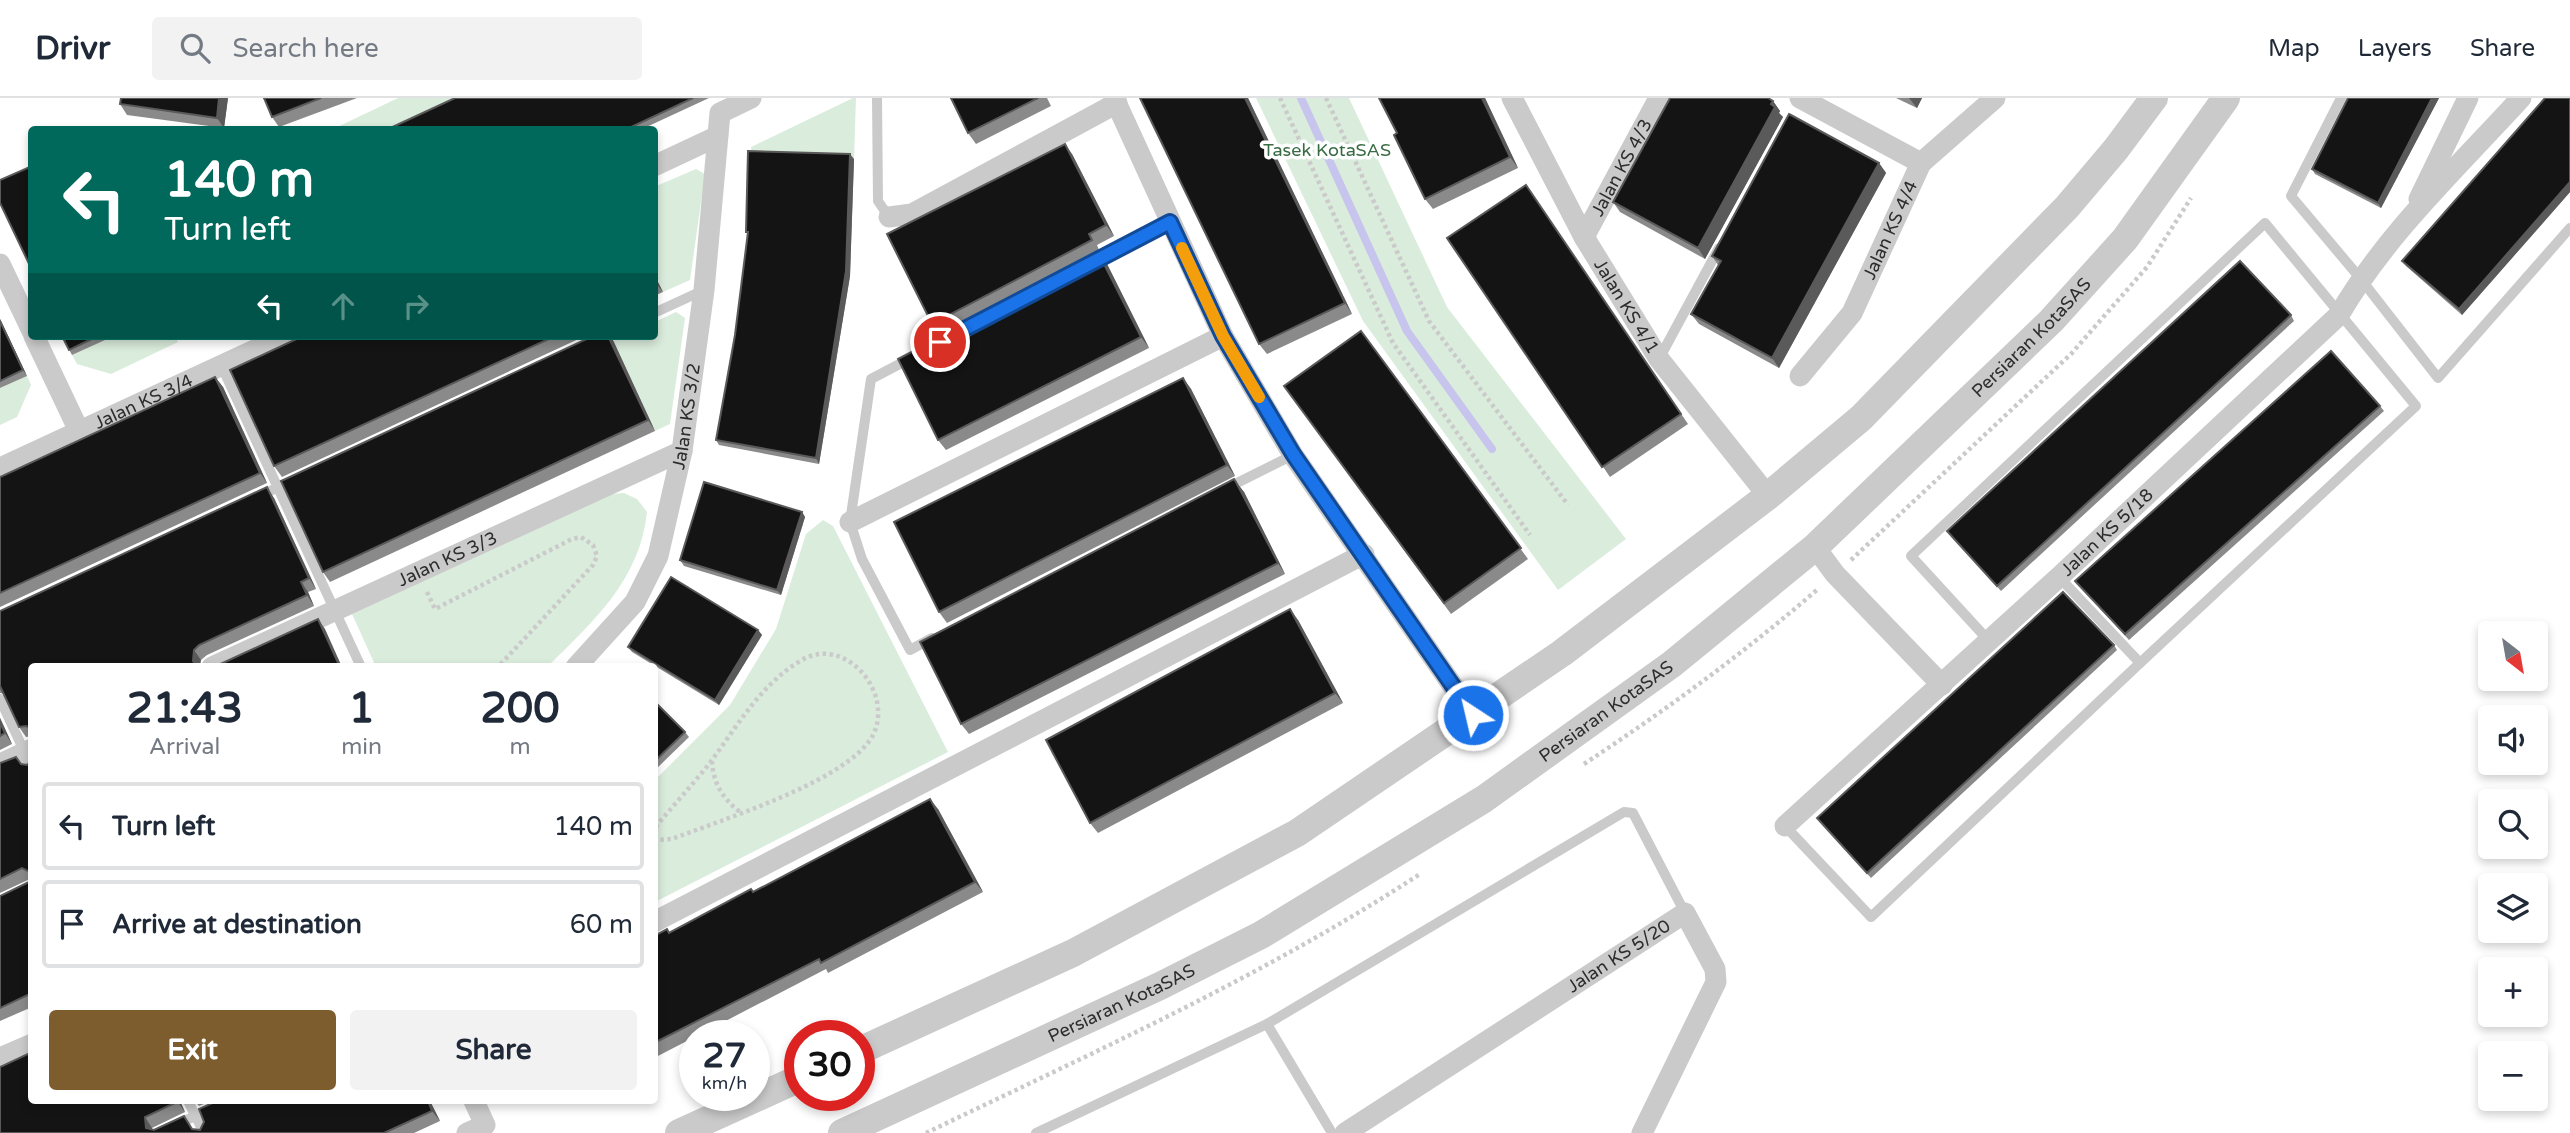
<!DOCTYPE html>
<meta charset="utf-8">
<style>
body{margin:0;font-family:"Varela Round",sans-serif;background:#f2f2f3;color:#1f2937;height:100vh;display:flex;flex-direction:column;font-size:26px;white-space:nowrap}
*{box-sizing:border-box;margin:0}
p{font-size:23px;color:#747a83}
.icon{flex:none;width:38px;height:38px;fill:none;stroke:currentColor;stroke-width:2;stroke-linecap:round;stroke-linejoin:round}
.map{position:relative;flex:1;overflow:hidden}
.side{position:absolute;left:28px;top:565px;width:630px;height:441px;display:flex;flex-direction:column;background:#fff;border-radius:7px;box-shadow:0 4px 10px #0003}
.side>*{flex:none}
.banner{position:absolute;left:28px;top:28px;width:630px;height:214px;border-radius:7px;box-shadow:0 4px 10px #0003;background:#00695c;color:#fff;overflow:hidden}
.needle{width:46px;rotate:149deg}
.buttons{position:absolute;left:2478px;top:523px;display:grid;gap:14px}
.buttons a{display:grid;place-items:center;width:70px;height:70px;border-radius:7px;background:#fff;box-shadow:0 4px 10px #0003;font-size:35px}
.speed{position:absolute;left:679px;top:922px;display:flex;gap:14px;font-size:35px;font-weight:700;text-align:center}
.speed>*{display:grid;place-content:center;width:91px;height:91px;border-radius:50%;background:#fff;box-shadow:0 4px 10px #0003;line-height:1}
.speed small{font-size:18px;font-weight:400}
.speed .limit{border:10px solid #d22;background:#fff;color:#111}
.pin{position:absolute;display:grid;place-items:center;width:60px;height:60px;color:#fff;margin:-30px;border:4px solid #fff;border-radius:50%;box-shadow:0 2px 7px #0007}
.me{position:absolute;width:77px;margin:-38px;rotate:325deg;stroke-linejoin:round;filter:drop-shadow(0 0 5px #0008)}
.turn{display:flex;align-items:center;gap:24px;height:147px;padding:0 21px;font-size:32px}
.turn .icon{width:91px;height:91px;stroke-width:2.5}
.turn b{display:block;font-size:49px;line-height:60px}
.lanes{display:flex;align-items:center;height:66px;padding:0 21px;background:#0003;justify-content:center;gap:35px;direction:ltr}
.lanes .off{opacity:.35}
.eta{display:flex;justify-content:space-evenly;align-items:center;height:119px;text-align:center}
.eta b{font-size:42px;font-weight:700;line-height:49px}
.action{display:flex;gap:14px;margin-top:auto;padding:14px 21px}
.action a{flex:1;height:80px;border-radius:7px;background:#7d5d2e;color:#fff;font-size:28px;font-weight:700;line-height:80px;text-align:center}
.action a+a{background:#f2f2f3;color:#1f2937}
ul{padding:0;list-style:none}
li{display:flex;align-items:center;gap:21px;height:88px;margin:0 14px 10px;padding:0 7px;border:4px solid #e0e1e3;border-radius:7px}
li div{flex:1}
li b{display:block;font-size:26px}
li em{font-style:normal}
header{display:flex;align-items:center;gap:42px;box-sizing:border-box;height:98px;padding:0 35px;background:#fff;border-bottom:2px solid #e0e1e3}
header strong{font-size:33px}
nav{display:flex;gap:38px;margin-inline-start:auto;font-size:24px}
.search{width:490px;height:63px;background:#f2f2f3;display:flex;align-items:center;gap:18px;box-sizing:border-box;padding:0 24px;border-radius:7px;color:#747a83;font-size:26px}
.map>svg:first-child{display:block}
.green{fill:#daecdc}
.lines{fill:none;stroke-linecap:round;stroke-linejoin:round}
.stream{stroke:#c7c4ed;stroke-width:8}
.path{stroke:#cacaca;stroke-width:4.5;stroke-dasharray:3.5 3.5;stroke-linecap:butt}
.service{stroke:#cacaca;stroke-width:10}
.minor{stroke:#cacaca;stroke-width:21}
.tertiary{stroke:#cacaca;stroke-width:28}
.wall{fill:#8a8a8a}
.shaded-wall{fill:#5a5a5a}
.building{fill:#141414;stroke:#5a5a5a;stroke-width:2}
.route-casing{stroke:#114b97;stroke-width:18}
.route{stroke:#1a73e8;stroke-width:12}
.slow{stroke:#f59e0b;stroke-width:12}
.labels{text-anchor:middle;stroke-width:7;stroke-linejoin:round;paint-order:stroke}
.park-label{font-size:18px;fill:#386b42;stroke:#fff}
.street-label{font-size:18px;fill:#2d2d2d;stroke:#fff}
</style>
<header>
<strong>Drivr</strong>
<div class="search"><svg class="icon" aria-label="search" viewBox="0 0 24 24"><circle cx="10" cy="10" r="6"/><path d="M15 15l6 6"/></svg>Search here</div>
<nav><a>Map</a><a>Layers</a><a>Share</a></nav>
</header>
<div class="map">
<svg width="2570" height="1035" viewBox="0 0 2570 1035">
<rect width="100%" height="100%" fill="#fff"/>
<g class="green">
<polygon points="398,0 458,0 391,31 331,32"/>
<polygon points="853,0 856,0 854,61 752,58 751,49"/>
<polygon points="1256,0 1349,0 1447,209 1626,441 1558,492 1363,223"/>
<polygon points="696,71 705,76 690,182 663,194 655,176 654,89"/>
<polygon points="676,214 685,220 670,326 655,333 613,243 623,238 654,238 655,224"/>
<polygon points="114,238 175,238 178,244 111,276 77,266 72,257"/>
<polygon points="27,278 31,287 17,319 0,327 0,290"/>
<path d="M624,395L637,401L647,414C640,482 593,524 547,569H376L352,516L612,396Z"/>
<polygon points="823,422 833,428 948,654 655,804 655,682 730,607 776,531 806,436"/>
</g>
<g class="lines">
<polyline class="stream" points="1301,0 1407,233 1492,351"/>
<g class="path">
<polyline points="1280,0 1393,245 1530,437"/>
<polyline points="1326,0 1429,223 1568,407"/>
<polyline points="1851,462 2071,256 2147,169 2191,100"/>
<polyline points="427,494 435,511 572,441 581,439 593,447 597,458 593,467 498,569"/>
<path d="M712,663C713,685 723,701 740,714"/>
<path d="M1584,666C1666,612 1744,555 1818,491"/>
<path d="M654,736L657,727C674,707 692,687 709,666C737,629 759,588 800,563C848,533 902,604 867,646C833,687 724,721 672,741L654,742"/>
<path d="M926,1035C1094,954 1264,878 1420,776"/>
</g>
<g class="service">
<polyline points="877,0 878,103 889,119"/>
<polyline points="2341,0 2291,98 2360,180 2438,280 2570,130"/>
<polyline points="1091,165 1170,124"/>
<polyline points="654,215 704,192"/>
<polyline points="913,259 871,281 850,424 862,461 910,552 932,540"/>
<polyline points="1659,261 1719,150"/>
<polyline points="221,267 361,569"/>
<polyline points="1227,390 1293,357"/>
<polyline points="257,399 294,382"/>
<polyline points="1989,543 1911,458 2265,125 2416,308 2140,565"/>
<polyline points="0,601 32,670"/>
<polyline points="1785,728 1871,819 2140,565 2059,479"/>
<polyline points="1267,926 1332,1035"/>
<polyline points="188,1003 204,1035"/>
<polyline points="158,1035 228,1003"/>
<polyline points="1036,1035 1267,926 1624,714 1633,715 1685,815"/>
</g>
<g class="minor">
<polyline points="1114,0 1223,238 1293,357 1473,617"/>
<path id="s1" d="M1512,0L1584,139L1659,261L1768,398"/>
<polyline points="1800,0 1921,65"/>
<polyline points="654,68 718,38"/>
<polyline points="2419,101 2468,0"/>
<polyline points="889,119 912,116 1117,5"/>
<path id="s2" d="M1584,139L1659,0"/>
<polyline points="0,166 32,233"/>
<polyline points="34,238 79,333"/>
<path id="s3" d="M1800,278L1852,215L1921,65L1995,0"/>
<path id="s4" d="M0,370L285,238"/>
<polyline points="850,424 1223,238"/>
<polyline points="1815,449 1835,476 1942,587"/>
<path id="s5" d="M212,569L682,353"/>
<path id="s6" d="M576,569L635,504L658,458L682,353L704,192L720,15L751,0"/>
<polyline points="0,666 32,651"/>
<path id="s7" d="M1785,728L2059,479L2339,217C2386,136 2458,69 2521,0"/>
<polyline points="654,824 1364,456"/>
<polyline points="0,960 32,946"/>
<polyline points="467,1035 485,1027 474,1003"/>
<path id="s8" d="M1345,1035L1685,815L1715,871L1716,884L1642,1035"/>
</g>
<g class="tertiary">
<polyline points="859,953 1073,855 1297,735 1562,555 1768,398 1861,320 2067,109 2116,51 2154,0"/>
<polyline points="679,1035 800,980"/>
<path id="s9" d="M842,1035L1160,888L1261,837L1484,701L1672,566L1815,449L2051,223L2125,141L2226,0"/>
</g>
</g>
<g class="wall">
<polygon points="228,0 224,30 127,17 120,6"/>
<polygon points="264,0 357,0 279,29 272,19"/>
<polygon points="455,0 709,0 640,32 386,32"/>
<polygon points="951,0 1047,0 1051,8 976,46 968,35"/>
<polygon points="1248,0 1352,216 1267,256 1259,246"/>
<polygon points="1485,0 1518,70 1433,111 1425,101 1397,35"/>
<polygon points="1896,0 1922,0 1917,10"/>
<polygon points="2348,0 2439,0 2381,110 2315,76 2312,71"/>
<polygon points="2570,0 2570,94 2462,217 2406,168 2402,163"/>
<polygon points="1773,3 1780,13 1779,15 1783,19 1705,161 1620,114 1613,104"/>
<polygon points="1072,56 1114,138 1097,147 1099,152 940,236 932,226"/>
<polygon points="854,61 850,178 819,366 719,347 716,342 735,237 748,137 746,134"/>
<polygon points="1879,65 1886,75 1779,270 1699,226 1691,216 1718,167 1712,158"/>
<polygon points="1526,87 1688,326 1610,379 1447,140"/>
<polygon points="1099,156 1107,166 1149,250 946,352 938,342"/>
<polygon points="654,176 663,194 654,198"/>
<polygon points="2291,217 2294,223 2001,493 1947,433"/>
<polygon points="0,221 27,278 0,290"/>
<polygon points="1361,233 1528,461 1451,516 1284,288"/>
<polygon points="62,238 114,238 72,257"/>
<polygon points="303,238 585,238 282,379 274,368"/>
<polygon points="593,238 610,238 612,240 655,333 330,484 323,474"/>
<polygon points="215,279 223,289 267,385 0,509 0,379"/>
<polygon points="1183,280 1191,291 1235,378 947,525 939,514"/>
<polygon points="2380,308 2384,313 2129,542 2075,483"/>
<polygon points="1236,384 1244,394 1285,476 969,636 961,626"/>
<polygon points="274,400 316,491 308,494 314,508 207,557 201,562 32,569 32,638 26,639 19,629 4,596 0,595 0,513"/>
<polygon points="802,414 805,419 781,497 684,468 680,462"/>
<polygon points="1298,522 1343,605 1098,735 1090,725"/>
<polygon points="758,532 762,537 719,607 632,554 628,549"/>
<polygon points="2114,547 2117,552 1871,780 1817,720"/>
<polygon points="654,603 685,634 689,639 654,673"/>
<polygon points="0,620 12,646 0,652"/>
<polygon points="32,662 32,909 0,923 0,798 29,784 30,781 0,795 0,665 27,667"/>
<polygon points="938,711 983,794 828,875 826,871 656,959 654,957 654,838 669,834 753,794"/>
<polygon points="32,1003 180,1003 185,1014 152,1030 152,1031 193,1031 200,1032 217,1003 430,1003 440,1023 414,1035 0,1035"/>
<polygon points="195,1003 211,1003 199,1008"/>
</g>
<g class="shaded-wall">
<polygon points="219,0 228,0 224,30 217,20"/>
<polygon points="1245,0 1248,0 1352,216 1345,205"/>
<polygon points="1482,0 1485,0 1518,70 1510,59"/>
<polygon points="1909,0 1922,0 1917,10"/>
<polygon points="2432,0 2439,0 2381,110 2378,105"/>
<polygon points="1773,3 1780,13 1779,15 1783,19 1705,161 1698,150"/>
<polygon points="1065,46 1072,56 1114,138 1106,127"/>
<polygon points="850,56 854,61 850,178 819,366 816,360"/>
<polygon points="1879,65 1886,75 1779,270 1772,260"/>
<polygon points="2570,84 2570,94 2462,217 2459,211"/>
<polygon points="1099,156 1107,166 1149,250 1141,239"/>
<polygon points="654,176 663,194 655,184"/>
<polygon points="0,221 27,278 23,272 0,223"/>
<polygon points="608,238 610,238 612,240 655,333 648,322"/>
<polygon points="215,279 223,289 267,385 260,375"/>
<polygon points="1183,280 1191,291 1235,378 1227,367"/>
<polygon points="1236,384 1244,394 1285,476 1278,465"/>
<polygon points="267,389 274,400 316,491 309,480"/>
<polygon points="802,414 805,419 781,497 777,492"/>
<polygon points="301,484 308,494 314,508 307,497"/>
<polygon points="1290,511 1298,522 1343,605 1335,595"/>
<polygon points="318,521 325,531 342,569 340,569"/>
<polygon points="758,532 762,537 719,607 715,602"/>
<polygon points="194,552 201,562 200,569 196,569 193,563"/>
<polygon points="0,620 12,646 5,635 0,625"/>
<polygon points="930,701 938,711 983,794 975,784"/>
<polygon points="177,1003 180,1003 185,1014"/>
<polygon points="428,1003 430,1003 440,1023 432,1013"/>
<polygon points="145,1019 152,1030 152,1035 146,1030"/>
</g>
<g class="building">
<polygon points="121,0 219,0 217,20 120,6"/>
<polygon points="264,0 321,0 272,19"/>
<polygon points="455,0 693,0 625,32 386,32"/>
<polygon points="951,0 1038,0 968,35"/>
<polygon points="1140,0 1245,0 1345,205 1259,246"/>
<polygon points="1379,0 1482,0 1510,59 1425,101 1394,37 1397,35"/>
<polygon points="1670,0 1768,0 1773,3 1771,6 1775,9 1698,150 1613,104"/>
<polygon points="2348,0 2432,0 2378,105 2312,71"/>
<polygon points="2545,0 2570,0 2570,84 2459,211 2402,163"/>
<polygon points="1789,16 1879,65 1772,260 1691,216 1721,163 1712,158"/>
<polygon points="1065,46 1106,127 1089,136 1092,142 932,226 887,136"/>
<polygon points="748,53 850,56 846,173 816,360 716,342 735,237 748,134 746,134"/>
<polygon points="32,68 32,172 0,105 0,82"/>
<polygon points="1526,87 1681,316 1602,369 1447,140"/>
<polygon points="1099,156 1141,239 938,342 898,261"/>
<polygon points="2240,163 2291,217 1997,488 1947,433"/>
<polygon points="0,223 23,272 0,283"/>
<polygon points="1361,233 1521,450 1444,505 1284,288"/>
<polygon points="62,238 98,238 69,252"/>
<polygon points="303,238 555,238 274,368 230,272"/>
<polygon points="593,238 608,238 648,322 323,474 281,383"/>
<polygon points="2331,253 2380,308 2125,536 2075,483"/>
<polygon points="215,279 260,375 0,495 0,379"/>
<polygon points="1183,280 1227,367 939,514 894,424"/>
<polygon points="1234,381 1236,384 1278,465 961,626 920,544"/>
<polygon points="704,384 802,414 777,492 680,462"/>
<polygon points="267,389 309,480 301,484 307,497 199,547 194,552 193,563 197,569 32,569 32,631 26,628 19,629 0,588 0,513"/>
<polygon points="671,479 758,532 715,602 628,549"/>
<polygon points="2063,494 2114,547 1867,775 1817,720"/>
<polygon points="1290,511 1335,595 1090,725 1046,642"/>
<polygon points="318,521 340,569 214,569"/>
<polygon points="609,566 618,566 621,569 606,569"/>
<polygon points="654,603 685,634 654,664"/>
<polygon points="0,625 5,635 0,638"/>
<polygon points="16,659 21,666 27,667 32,662 32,775 22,770 0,781 0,665"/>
<polygon points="930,701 975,784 821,865 819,861 654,945 654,838 667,831 669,835 751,791 753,794"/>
<polygon points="32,776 32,895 0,910 0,798 29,784"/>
<polygon points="32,954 32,1003 177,1003 177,1004 145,1019 146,1030 154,1032 184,1018 192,1031 200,1032 204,1024 199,1011 217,1003 428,1003 432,1013 384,1035 0,1035 0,969"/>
</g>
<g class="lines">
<g class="route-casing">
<polyline id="route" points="940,244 1170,124 1223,238 1293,356 1473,617"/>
</g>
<use href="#route" class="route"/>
<polyline class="slow" points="1182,150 1223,238 1259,299"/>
</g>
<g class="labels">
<g class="park-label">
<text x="1327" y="58">Tasek KotaSAS</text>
</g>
<g class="street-label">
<text dy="6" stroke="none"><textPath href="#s2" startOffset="79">Jalan KS 4/3</textPath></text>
<text dy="6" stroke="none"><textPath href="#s3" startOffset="173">Jalan KS 4/4</textPath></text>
<text dy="6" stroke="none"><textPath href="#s1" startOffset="238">Jalan KS 4/1</textPath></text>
<text dy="6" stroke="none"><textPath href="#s9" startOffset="1442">Persiaran KotaSAS</textPath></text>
<text dy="6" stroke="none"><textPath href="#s4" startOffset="158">Jalan KS 3/4</textPath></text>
<text dy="6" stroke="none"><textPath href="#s6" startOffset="282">Jalan KS 3/2</textPath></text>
<text dy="6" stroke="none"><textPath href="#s7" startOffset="436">Jalan KS 5/18</textPath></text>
<text dy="6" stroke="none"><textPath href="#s5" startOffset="259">Jalan KS 3/3</textPath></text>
<text dy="6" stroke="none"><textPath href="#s9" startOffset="875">Persiaran KotaSAS</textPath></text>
<text dy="6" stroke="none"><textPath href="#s8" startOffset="326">Jalan KS 5/20</textPath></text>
<text dy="6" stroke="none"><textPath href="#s9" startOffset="308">Persiaran KotaSAS</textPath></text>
</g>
</g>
</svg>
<div class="buttons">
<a><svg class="needle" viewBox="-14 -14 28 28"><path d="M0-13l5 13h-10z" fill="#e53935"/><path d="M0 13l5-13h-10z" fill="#747a83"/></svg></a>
<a><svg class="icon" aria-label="sound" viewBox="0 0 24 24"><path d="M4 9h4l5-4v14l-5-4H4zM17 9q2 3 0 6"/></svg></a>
<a><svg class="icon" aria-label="search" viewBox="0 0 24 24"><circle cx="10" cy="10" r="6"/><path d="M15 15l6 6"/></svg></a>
<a><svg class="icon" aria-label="layers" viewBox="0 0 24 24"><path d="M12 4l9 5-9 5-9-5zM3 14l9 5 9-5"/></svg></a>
<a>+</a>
<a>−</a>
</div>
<div class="speed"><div>27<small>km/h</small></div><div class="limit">30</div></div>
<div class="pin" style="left:940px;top:244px;background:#d93025"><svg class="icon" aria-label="arrive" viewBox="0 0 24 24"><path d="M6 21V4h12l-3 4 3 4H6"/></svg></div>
<svg class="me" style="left:1473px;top:617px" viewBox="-20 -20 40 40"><circle r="17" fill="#1a73e8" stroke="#fff" stroke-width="3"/><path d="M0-11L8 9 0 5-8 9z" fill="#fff"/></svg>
<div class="banner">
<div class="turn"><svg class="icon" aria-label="left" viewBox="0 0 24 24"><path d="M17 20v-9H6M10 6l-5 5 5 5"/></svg><div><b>140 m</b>Turn left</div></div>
<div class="lanes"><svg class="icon" aria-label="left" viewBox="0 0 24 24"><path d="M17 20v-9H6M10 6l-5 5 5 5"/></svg><svg class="icon off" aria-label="ahead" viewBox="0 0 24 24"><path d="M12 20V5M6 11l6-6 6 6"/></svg><svg class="icon off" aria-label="right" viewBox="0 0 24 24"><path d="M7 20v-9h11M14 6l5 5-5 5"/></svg></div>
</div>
<section class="side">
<div class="eta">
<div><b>21:43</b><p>Arrival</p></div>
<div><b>1</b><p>min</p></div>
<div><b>200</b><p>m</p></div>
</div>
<ul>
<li><svg class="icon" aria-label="left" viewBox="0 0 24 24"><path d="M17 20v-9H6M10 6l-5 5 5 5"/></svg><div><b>Turn left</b></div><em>140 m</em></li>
<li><svg class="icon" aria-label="arrive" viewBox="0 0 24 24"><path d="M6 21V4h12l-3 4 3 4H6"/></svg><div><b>Arrive at destination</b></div><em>60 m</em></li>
</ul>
<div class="action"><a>Exit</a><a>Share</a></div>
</section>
</div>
